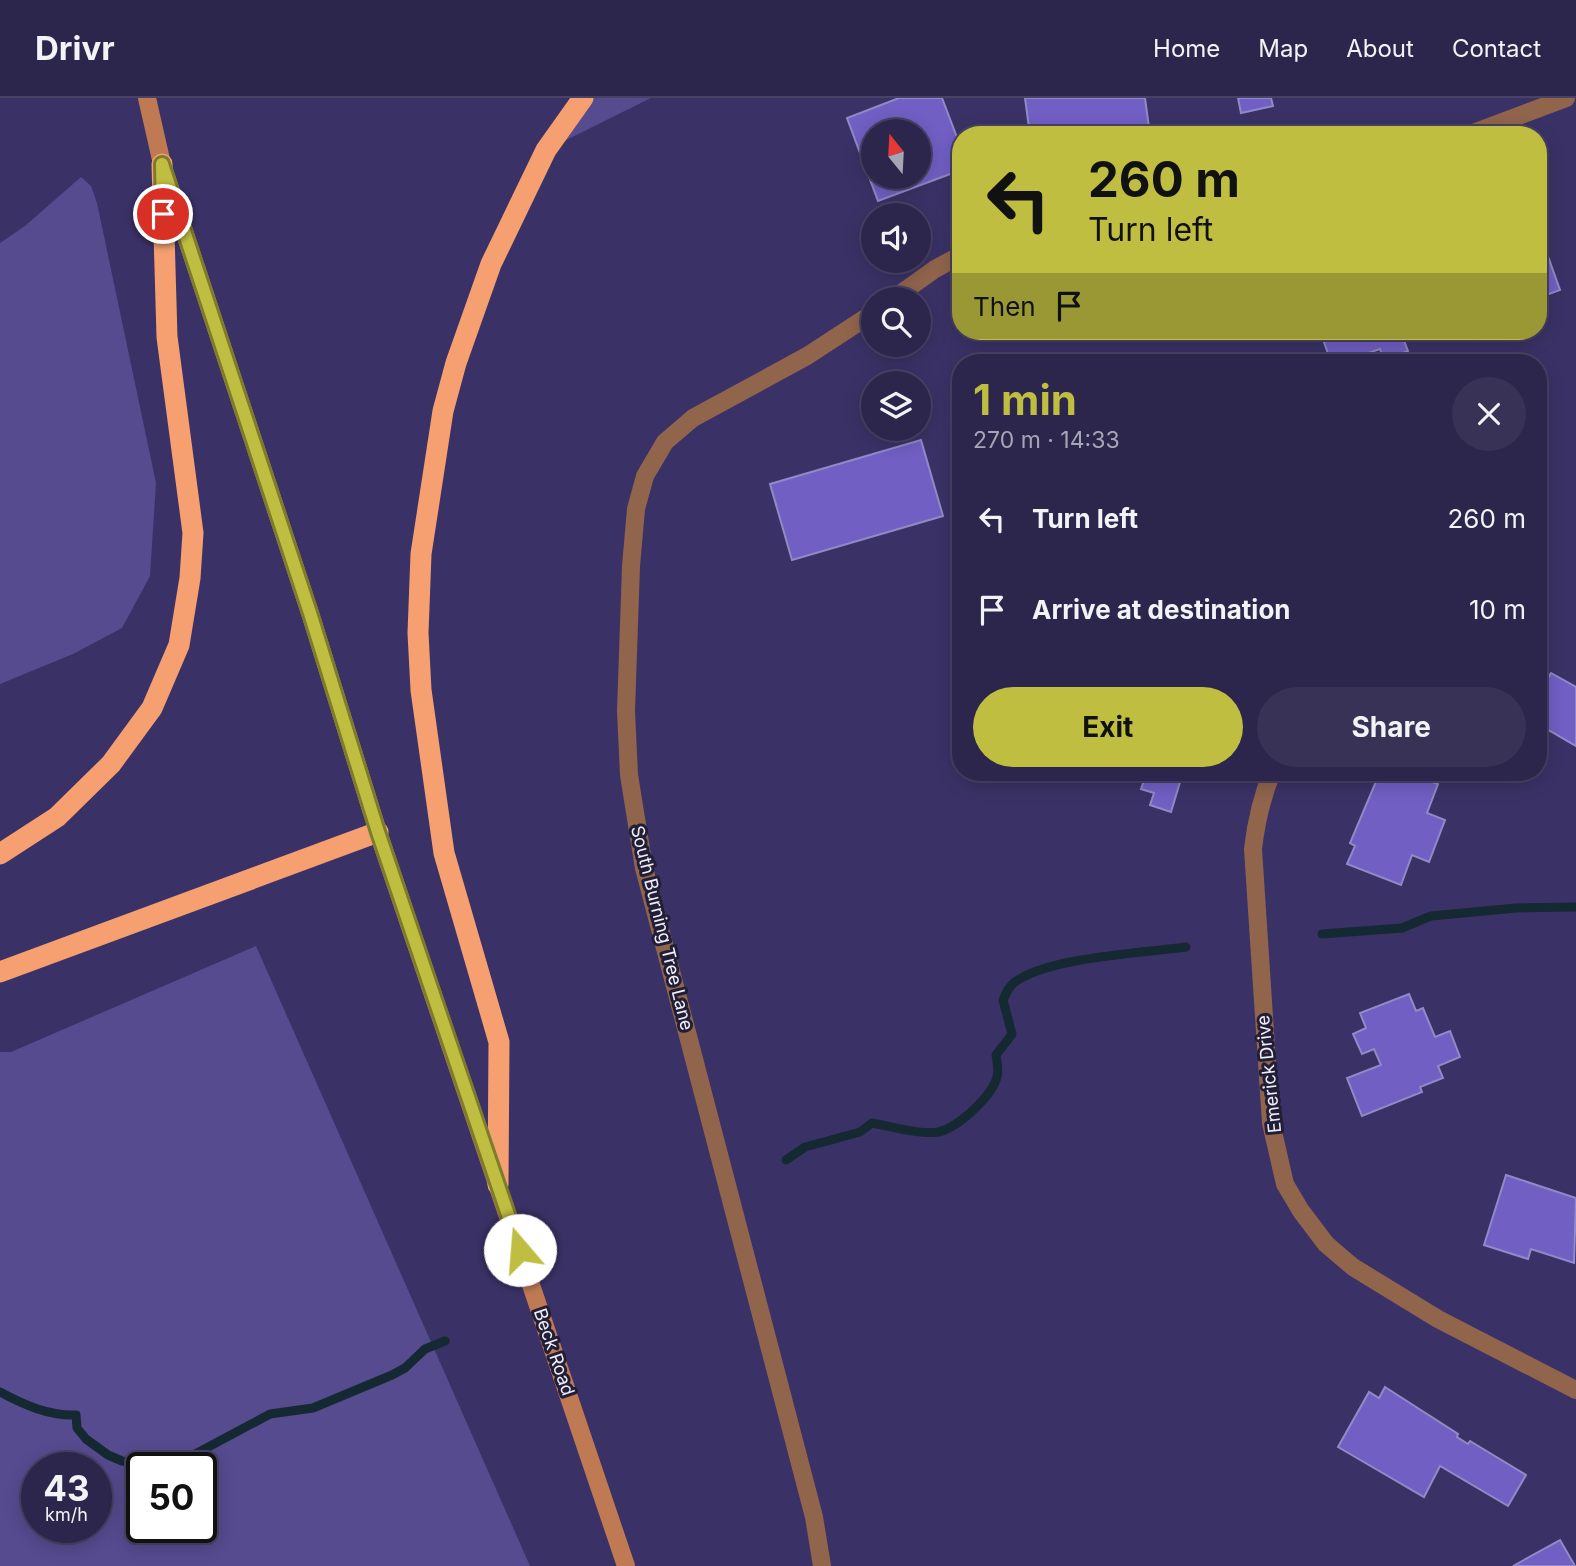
<!DOCTYPE html>
<meta charset="utf-8">
<style>
body{margin:0;font-family:Inter,sans-serif;background:#383256;color:#f1f3f6;height:100vh;display:flex;flex-direction:column;font-size:26px;white-space:nowrap}
*{box-sizing:border-box;margin:0}
p{font-size:23px;color:#a6a5b5}
.icon{flex:none;width:38px;height:38px;fill:none;stroke:currentColor;stroke-width:2;stroke-linecap:round;stroke-linejoin:round}
.map{position:relative;flex:1;overflow:hidden}
.drawer{position:absolute;left:952px;top:256px;width:595px;height:427px;display:flex;flex-direction:column;background:#2c264c;border-radius:28px;box-shadow:0 4px 18px #0003,0 0 0 2px #484364}
.drawer>*{flex:none}
.top-card{position:absolute;left:952px;top:28px;width:595px;height:214px;border-radius:28px;box-shadow:0 4px 18px #0003,0 0 0 2px #484364;background:#c0be41;color:#111;overflow:hidden}
.needle{width:46px;rotate:342deg}
.controls{position:absolute;left:861px;top:21px;display:grid;gap:14px}
.controls a{display:grid;place-items:center;width:70px;height:70px;border-radius:50%;background:#2c264c;box-shadow:0 4px 18px #0003,0 0 0 2px #484364;font-size:35px}
.speed{position:absolute;left:21px;top:1354px;display:flex;gap:14px;font-size:35px;font-weight:700;text-align:center}
.speed>*{display:grid;place-content:center;width:91px;height:91px;border-radius:50%;background:#2c264c;box-shadow:0 4px 18px #0003,0 0 0 2px #484364;line-height:1}
.speed small{font-size:18px;font-weight:400}
.speed .limit{border:4px solid #111;border-radius:10px;background:#fff;color:#111}
.pin{position:absolute;display:grid;place-items:center;width:60px;height:60px;color:#fff;margin:-30px;border:4px solid #fff;border-radius:50%;box-shadow:0 2px 7px #0007}
.me{position:absolute;width:77px;margin:-38px;rotate:342deg;stroke-linejoin:round;filter:drop-shadow(0 0 5px #0008)}
.turn{display:flex;align-items:center;gap:24px;height:147px;padding:0 21px;font-size:32px}
.turn .icon{width:91px;height:91px;stroke-width:2.5}
.turn b{display:block;font-size:49px;line-height:60px}
.then{display:flex;align-items:center;height:66px;padding:0 21px;background:#0003;gap:14px;font-size:26px}
.round{display:grid;place-items:center;flex:none;width:74px;height:74px;border-radius:37px;background:#383256}
.headline{display:flex;align-items:center;justify-content:space-between;height:119px;padding:0 21px}
h1{font-size:42px;font-weight:700;line-height:52px;color:#c0be41}
.cta{display:flex;gap:14px;margin-top:auto;padding:14px 21px}
.cta a{flex:1;height:80px;border-radius:42px;background:#c0be41;color:#111;font-size:28px;font-weight:700;line-height:80px;text-align:center}
.cta a+a{background:#383256;color:#f1f3f6}
ul{padding:0;list-style:none}
li{display:flex;align-items:center;gap:21px;height:91px;padding:0 21px}
li div{flex:1}
li b{display:block;font-size:26px}
li em{font-style:normal}
header{display:flex;align-items:center;gap:42px;box-sizing:border-box;height:98px;padding:0 35px;background:#2c264c;border-bottom:2px solid #484364}
header strong{font-size:33px}
nav{display:flex;gap:38px;margin-inline-start:auto;font-size:24px}
.map>svg:first-child{display:block}
.green{fill:#564b8f;fill-rule:evenodd}
.lines{fill:none;stroke-linecap:round;stroke-linejoin:round}
.stream{stroke:#152932;stroke-width:9}
.building{fill:#715fc4;stroke:#908ac6;stroke-width:2;fill-rule:evenodd}
.minor{stroke:#91644c;stroke-width:18}
.secondary{stroke:#bf7953;stroke-width:18}
.motorway{stroke:#f69f70;stroke-width:21}
.route-casing{stroke:#7d7c2a;stroke-width:18}
.route{stroke:#c0be41;stroke-width:12}
.labels{text-anchor:middle;stroke-width:6;stroke-linejoin:round;paint-order:stroke}
.street-label{font-size:18px;fill:#efeffc;stroke:#211e36}
</style>
<header>
<strong>Drivr</strong>
<nav><a>Home</a><a>Map</a><a>About</a><a>Contact</a></nav>
</header>
<div class="map">
<svg width="1576" height="1468" viewBox="0 0 1576 1468">
<rect width="100%" height="100%" fill="#3a3266"/>
<g class="green">
<polygon points="583,0 651,0 546,52"/>
<polygon points="81,79 91,88 97,105 156,385 150,478 122,530 73,556 0,586 0,145 25,128"/>
<path d="M256,848L530,1468H0V954H11ZM37,1370H96V1430H37ZM142,1370H201V1430H142Z"/>
</g>
<g class="lines">
<g class="stream">
<polyline points="1322,836 1402,830 1431,818 1516,810 1576,809"/>
<path d="M786,1062L805,1049L860,1034L872,1025C890,1028 920,1037 938,1034C958,1030 992,998 997,979C999,972 997,964 996,957L1012,936L1003,902C1006,895 1009,888 1015,884C1049,859 1142,855 1186,849"/>
<path d="M0,1294C24,1307 49,1318 76,1317L77,1330L86,1341L108,1357L122,1363L134,1365L184,1362L270,1316L313,1310L392,1277L405,1270L425,1251L445,1243"/>
</g>
</g>
<g class="building">
<path d="M899,0H942L961,50V72L878,103L847,20ZM873,33H919V79H873Z"/>
<polygon points="1025,0 1145,0 1150,37 1030,37"/>
<polygon points="1238,0 1271,0 1273,8 1241,15"/>
<polygon points="1544,147 1560,192 1538,200 1538,149"/>
<polygon points="1320,233 1406,233 1408,238 1403,240 1408,253 1384,262 1380,251 1342,264 1331,264"/>
<polygon points="1476,233 1509,233 1479,243"/>
<polygon points="921,342 943,418 792,462 770,386"/>
<polygon points="1551,575 1576,589 1576,648 1538,626 1538,596"/>
<polygon points="1147,674 1187,674 1184,682 1181,681 1171,714 1150,707 1154,695 1141,691"/>
<polygon points="1380,674 1406,674 1438,686 1427,715 1445,722 1429,764 1412,757 1401,787 1347,766 1355,748 1350,745"/>
<polygon points="1409,896 1416,913 1423,910 1435,939 1450,933 1460,959 1438,968 1443,980 1420,989 1422,994 1362,1018 1347,980 1381,967 1374,951 1362,956 1353,936 1366,930 1360,915"/>
<polygon points="1506,1077 1576,1100 1574,1165 1531,1151 1528,1161 1484,1147"/>
<polygon points="1385,1289 1458,1336 1457,1339 1468,1346 1470,1343 1526,1377 1508,1408 1440,1368 1424,1399 1338,1349 1369,1294 1379,1300"/>
<polygon points="1560,1442 1575,1468 1513,1468"/>
</g>
<g class="lines">
<g class="minor">
<polyline points="1468,37 1566,0"/>
<polyline points="893,201 935,171 961,157"/>
<path d="M1272,674C1262,699 1256,724 1253,751L1271,1025L1285,1086L1301,1113L1326,1146L1353,1169L1438,1221L1576,1292"/>
<polyline points="822,1468 814,1419 644,770 629,677 626,613 631,468 636,411 645,378 665,344 693,320 807,258 873,215"/>
</g>
<polyline class="secondary" points="147,0 162,66 310,515 378,734 626,1468"/>
<g class="motorway">
<polyline points="0,756 57,719 111,666 152,610 179,547 190,480 193,435 167,239 162,66"/>
<polyline points="0,874 378,734"/>
<polyline points="498,1087 499,944 444,755 421,592 418,535 421,456 443,313 456,265 491,166 546,52 583,0"/>
</g>
</g>
<g class="lines">
<g class="route-casing">
<polyline id="route" points="163,116 162,66 310,515 378,734 520,1152"/>
</g>
<use href="#route" class="route"/>
</g>
<g class="labels">
<g class="street-label">
<text transform="translate(662 830) rotate(76)" y="6">South Burning Tree Lane</text>
<text transform="translate(1269 976) rotate(-96)" y="6">Emerick Drive</text>
<text transform="translate(554 1254) rotate(71)" y="6">Beck Road</text>
</g>
</g>
</svg>
<div class="controls">
<a><svg class="needle" viewBox="-14 -14 28 28"><path d="M0-13l5 13h-10z" fill="#e53935"/><path d="M0 13l5-13h-10z" fill="#a6a5b5"/></svg></a>
<a><svg class="icon" aria-label="sound" viewBox="0 0 24 24"><path d="M4 9h4l5-4v14l-5-4H4zM17 9q2 3 0 6"/></svg></a>
<a><svg class="icon" aria-label="search" viewBox="0 0 24 24"><circle cx="10" cy="10" r="6"/><path d="M15 15l6 6"/></svg></a>
<a><svg class="icon" aria-label="layers" viewBox="0 0 24 24"><path d="M12 4l9 5-9 5-9-5zM3 14l9 5 9-5"/></svg></a>
</div>
<div class="speed"><div>43<small>km/h</small></div><div class="limit">50</div></div>
<div class="pin" style="left:163px;top:116px;background:#d93025"><svg class="icon" aria-label="arrive" viewBox="0 0 24 24"><path d="M6 21V4h12l-3 4 3 4H6"/></svg></div>
<svg class="me" style="left:520px;top:1152px" viewBox="-20 -20 40 40"><circle r="19" fill="#fff"/><path d="M0-13L10 11 0 6-10 11z" fill="#c0be41"/></svg>
<div class="top-card">
<div class="turn"><svg class="icon" aria-label="left" viewBox="0 0 24 24"><path d="M17 20v-9H6M10 6l-5 5 5 5"/></svg><div><b>260 m</b>Turn left</div></div>
<div class="then">Then<svg class="icon" aria-label="arrive" viewBox="0 0 24 24"><path d="M6 21V4h12l-3 4 3 4H6"/></svg></div>
</div>
<section class="drawer">
<div class="headline"><div><h1>1 min</h1><p>270 m · 14:33</p></div><a class="round"><svg class="icon" aria-label="close" viewBox="0 0 24 24"><path d="M6 6l12 12M18 6L6 18"/></svg></a></div>
<ul>
<li><svg class="icon" aria-label="left" viewBox="0 0 24 24"><path d="M17 20v-9H6M10 6l-5 5 5 5"/></svg><div><b>Turn left</b></div><em>260 m</em></li>
<li><svg class="icon" aria-label="arrive" viewBox="0 0 24 24"><path d="M6 21V4h12l-3 4 3 4H6"/></svg><div><b>Arrive at destination</b></div><em>10 m</em></li>
</ul>
<div class="cta"><a>Exit</a><a>Share</a></div>
</section>
</div>
